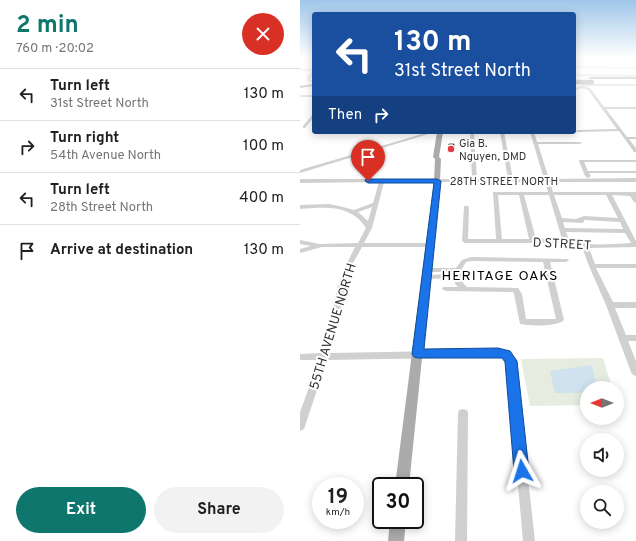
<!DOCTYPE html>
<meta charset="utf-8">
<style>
body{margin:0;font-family:Overpass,sans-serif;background:#f2f2f2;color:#202124;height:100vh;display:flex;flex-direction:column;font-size:15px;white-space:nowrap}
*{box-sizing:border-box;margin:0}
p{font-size:13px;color:#757577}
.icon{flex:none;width:22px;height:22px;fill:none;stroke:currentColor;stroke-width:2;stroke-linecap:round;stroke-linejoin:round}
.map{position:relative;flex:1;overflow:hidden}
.drawer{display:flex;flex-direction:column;background:#fff;width:300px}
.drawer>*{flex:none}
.top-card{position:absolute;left:12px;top:12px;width:264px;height:122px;border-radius:4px;box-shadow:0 2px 10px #0003;background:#1a4fa0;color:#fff;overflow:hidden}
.needle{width:26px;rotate:270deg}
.controls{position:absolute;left:280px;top:381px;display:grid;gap:8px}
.controls a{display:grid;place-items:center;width:44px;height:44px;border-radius:50%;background:#fff;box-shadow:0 2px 10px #0003;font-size:20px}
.speed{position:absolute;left:12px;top:477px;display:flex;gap:8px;font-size:20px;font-weight:700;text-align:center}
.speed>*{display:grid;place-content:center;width:52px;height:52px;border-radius:50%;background:#fff;box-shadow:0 2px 10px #0003;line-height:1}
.speed small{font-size:10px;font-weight:400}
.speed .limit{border:2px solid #111;border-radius:6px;background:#fff;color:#111}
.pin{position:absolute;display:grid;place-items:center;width:34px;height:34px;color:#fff;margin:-41px -17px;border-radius:50% 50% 50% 0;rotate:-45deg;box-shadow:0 0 4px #0007}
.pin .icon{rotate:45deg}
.me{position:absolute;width:44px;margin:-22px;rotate:354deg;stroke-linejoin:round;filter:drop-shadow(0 0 3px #0008)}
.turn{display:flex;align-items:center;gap:14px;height:84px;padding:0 16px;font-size:18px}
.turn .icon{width:52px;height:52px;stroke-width:2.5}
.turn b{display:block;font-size:28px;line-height:34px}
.then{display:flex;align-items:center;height:38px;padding:0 16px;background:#0003;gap:8px;font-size:15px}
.round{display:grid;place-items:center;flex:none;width:42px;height:42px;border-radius:21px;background:#f2f2f2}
.headline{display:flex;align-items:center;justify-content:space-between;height:68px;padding:0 16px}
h1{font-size:24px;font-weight:700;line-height:30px;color:#0f766e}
.primary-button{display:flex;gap:8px;margin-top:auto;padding:8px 16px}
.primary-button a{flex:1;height:46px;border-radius:24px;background:#0f766e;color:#fff;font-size:16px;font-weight:700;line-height:46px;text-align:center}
.primary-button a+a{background:#f2f2f2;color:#202124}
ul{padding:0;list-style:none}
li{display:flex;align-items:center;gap:12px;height:52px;padding:0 16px;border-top:1px solid #e0e0e0}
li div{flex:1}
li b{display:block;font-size:15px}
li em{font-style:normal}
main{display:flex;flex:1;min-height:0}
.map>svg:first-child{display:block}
.green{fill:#e6ecdf}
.water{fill:#cfe2ee}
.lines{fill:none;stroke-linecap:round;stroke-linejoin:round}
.minor{fill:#d0d0d0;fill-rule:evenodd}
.major{fill:#ababab;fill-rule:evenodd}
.highway{fill:#9a9a9a;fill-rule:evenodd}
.highway-bridge{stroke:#9a9a9a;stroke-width:4.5}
.wall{fill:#8c8c8c}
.building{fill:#1a1a1a;stroke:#5f5f5f}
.route{fill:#1a73e8;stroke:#114b97}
.poi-dot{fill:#e63946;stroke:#fff;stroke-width:1.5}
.labels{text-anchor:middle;stroke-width:4;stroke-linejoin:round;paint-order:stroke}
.far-poi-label{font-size:11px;fill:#333;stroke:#fff;text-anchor:start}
.far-street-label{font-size:11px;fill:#333;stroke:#fff}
.street-label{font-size:13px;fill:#333;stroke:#fff}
.neighbourhood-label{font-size:14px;letter-spacing:1px;fill:#000;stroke:#fff}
</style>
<main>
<section class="drawer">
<div class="headline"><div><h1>2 min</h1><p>760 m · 20:02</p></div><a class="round" style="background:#d93025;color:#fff"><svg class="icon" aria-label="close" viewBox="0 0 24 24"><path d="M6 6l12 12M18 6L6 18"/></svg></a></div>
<ul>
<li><svg class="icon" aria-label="left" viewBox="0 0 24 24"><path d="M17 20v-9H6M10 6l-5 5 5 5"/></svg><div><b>Turn left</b><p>31st Street North</p></div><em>130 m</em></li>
<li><svg class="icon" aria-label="right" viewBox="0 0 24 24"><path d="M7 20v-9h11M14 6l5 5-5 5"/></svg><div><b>Turn right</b><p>54th Avenue North</p></div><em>100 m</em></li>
<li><svg class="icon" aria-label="left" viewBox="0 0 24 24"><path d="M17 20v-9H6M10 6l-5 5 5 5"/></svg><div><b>Turn left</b><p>28th Street North</p></div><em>400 m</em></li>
<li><svg class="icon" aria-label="arrive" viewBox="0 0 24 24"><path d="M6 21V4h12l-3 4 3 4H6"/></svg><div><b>Arrive at destination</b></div><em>130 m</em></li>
</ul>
<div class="primary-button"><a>Exit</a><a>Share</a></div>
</section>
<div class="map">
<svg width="336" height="541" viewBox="0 0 336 541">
<rect width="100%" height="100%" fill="#fff"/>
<polygon class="green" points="303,358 312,388 297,388 292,365 255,393 287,393 287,405 230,406 221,359"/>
<polygon class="water" points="292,365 297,388 287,388 287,393 255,393 250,371"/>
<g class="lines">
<g class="minor">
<polygon points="284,58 332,58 336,59 336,61 326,59 325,60"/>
<polygon points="274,66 336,67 336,69 274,68"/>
<polygon points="0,69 14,69 14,74 11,77 11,80 14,80 14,82 8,81 7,77 11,73 11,71 0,71"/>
<polygon points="278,74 336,75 336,77 277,76"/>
<polygon points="284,84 336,84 336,86 284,86 290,88 304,107 336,107 336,109 306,109 327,137 336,137 336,139 329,139 336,148 336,152 334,152 319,131 277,132 276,131 278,130 317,129 288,90 281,88 274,91 274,89"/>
<rect x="0" y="95" width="14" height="2"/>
<polygon points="13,114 14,114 14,117 5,128 3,128 3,126"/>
<polygon points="129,132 135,132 0,173 0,170"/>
<path d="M170,132H174L177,179H208L200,132H204L213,179H244L230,132H234L237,142H280L282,143L280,144H238L249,179L336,178V182H250L253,192H336V203L334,202L330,196L312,195L336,241V247L289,248L295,264H336V268H296L313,302H336V308H315L326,335H336V341H328L336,361V376L333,375L331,372L306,305L289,266L282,247L265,243H165L162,241L164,206H168L169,207L168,239H196L193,192H248L245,182H84L72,228L64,243H130L133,245L130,247H62L53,263L46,285L39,318L29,353L198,350L209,352L215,361L235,541H223L207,362L203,357L27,360L4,429L0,431V412L19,360H0V354L21,353L31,318L38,285L47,263L55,247H22L0,253V249L11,246L0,244V240L19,244L58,243L66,228C51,204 25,207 0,209V205L29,204L39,206L54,210L73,203L79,182L0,183V179H172ZM198,195H219L229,239H202ZM224,195H249L262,239H236ZM254,195H306L318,218L284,216L276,219L262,218ZM72,207L68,221L58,212ZM284,220L320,222L323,229L265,228L263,222L282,223L284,222ZM266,232L325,233L331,243C311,244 288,247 269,240Z"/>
<polygon points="279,160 336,160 336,162 284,162 288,171 336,171 336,173 289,173 291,176 288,178 285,176 279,161"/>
<path d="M171,257L268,259L269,260L266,262H250L264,320C258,327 229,326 220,324L214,294L213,292L146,291L142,289L143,287H158L155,284V278L126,279L122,277L126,275L155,274V272H127L124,270L127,268H156L162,260ZM171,261L243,262L256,319H226L222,294L218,288L167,287L163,283L161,270L166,262Z"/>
<polygon points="163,409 167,410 168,413 167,541 155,541 158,413 159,410"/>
</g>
<g class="major">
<polygon points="137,132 143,132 139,157 141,159 140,181 109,486 95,486 134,181 135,159 133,157"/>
<polygon points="90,520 106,520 104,541 88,541"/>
</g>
<g class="highway">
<polygon points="290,77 336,77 336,79 288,79"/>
<polygon points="14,84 14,86 0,88 0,86"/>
</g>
<polyline class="highway-bridge" points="274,82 292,82"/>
</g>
<polygon class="wall" points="154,144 154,151 148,151 148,148"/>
<polygon class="building" points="149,144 154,144 154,148 148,148"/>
<linearGradient id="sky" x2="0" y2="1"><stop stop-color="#9ec6ea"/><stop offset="0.43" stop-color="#fff"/><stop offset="1" stop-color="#fff" stop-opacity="0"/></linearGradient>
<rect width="336" height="134" fill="url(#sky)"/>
<polygon class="route" points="66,179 137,179 141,181 124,349 198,348 210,351 217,361 229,471 227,476 222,478 217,476 214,471 205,362 202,358 118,358 114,357 112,354 134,183 68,183 65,181"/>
<circle class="poi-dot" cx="151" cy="149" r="4"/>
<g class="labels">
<g class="far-poi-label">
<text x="159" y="147">Gia B.<tspan x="159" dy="13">Nguyen, DMD</tspan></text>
</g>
<g class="far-street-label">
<text x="204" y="185">28TH STREET NORTH</text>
</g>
<g class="street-label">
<text transform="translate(262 243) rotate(3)" y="5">D STREET</text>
<text transform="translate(32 326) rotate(-73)" y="5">55TH AVENUE NORTH</text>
</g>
<g class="neighbourhood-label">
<text x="200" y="280">HERITAGE OAKS</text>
</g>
</g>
</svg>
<div class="controls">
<a><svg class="needle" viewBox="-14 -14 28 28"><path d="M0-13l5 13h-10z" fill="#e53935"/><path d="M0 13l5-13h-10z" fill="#757577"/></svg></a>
<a><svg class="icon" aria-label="sound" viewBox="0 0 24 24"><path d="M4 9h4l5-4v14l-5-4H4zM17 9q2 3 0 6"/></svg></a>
<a><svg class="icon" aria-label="search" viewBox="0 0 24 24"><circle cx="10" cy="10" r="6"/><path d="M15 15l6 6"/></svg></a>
</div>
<div class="speed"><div>19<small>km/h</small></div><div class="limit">30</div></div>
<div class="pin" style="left:68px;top:181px;background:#d93025"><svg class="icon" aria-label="arrive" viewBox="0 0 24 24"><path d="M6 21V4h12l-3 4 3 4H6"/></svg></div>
<svg class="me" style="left:222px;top:471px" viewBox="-20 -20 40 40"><path d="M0-17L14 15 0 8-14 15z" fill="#1a73e8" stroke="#fff" stroke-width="4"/></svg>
<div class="top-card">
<div class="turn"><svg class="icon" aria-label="left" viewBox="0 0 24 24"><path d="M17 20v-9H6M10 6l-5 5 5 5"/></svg><div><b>130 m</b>31st Street North</div></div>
<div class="then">Then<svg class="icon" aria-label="right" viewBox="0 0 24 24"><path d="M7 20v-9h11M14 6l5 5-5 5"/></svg></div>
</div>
</div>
</main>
